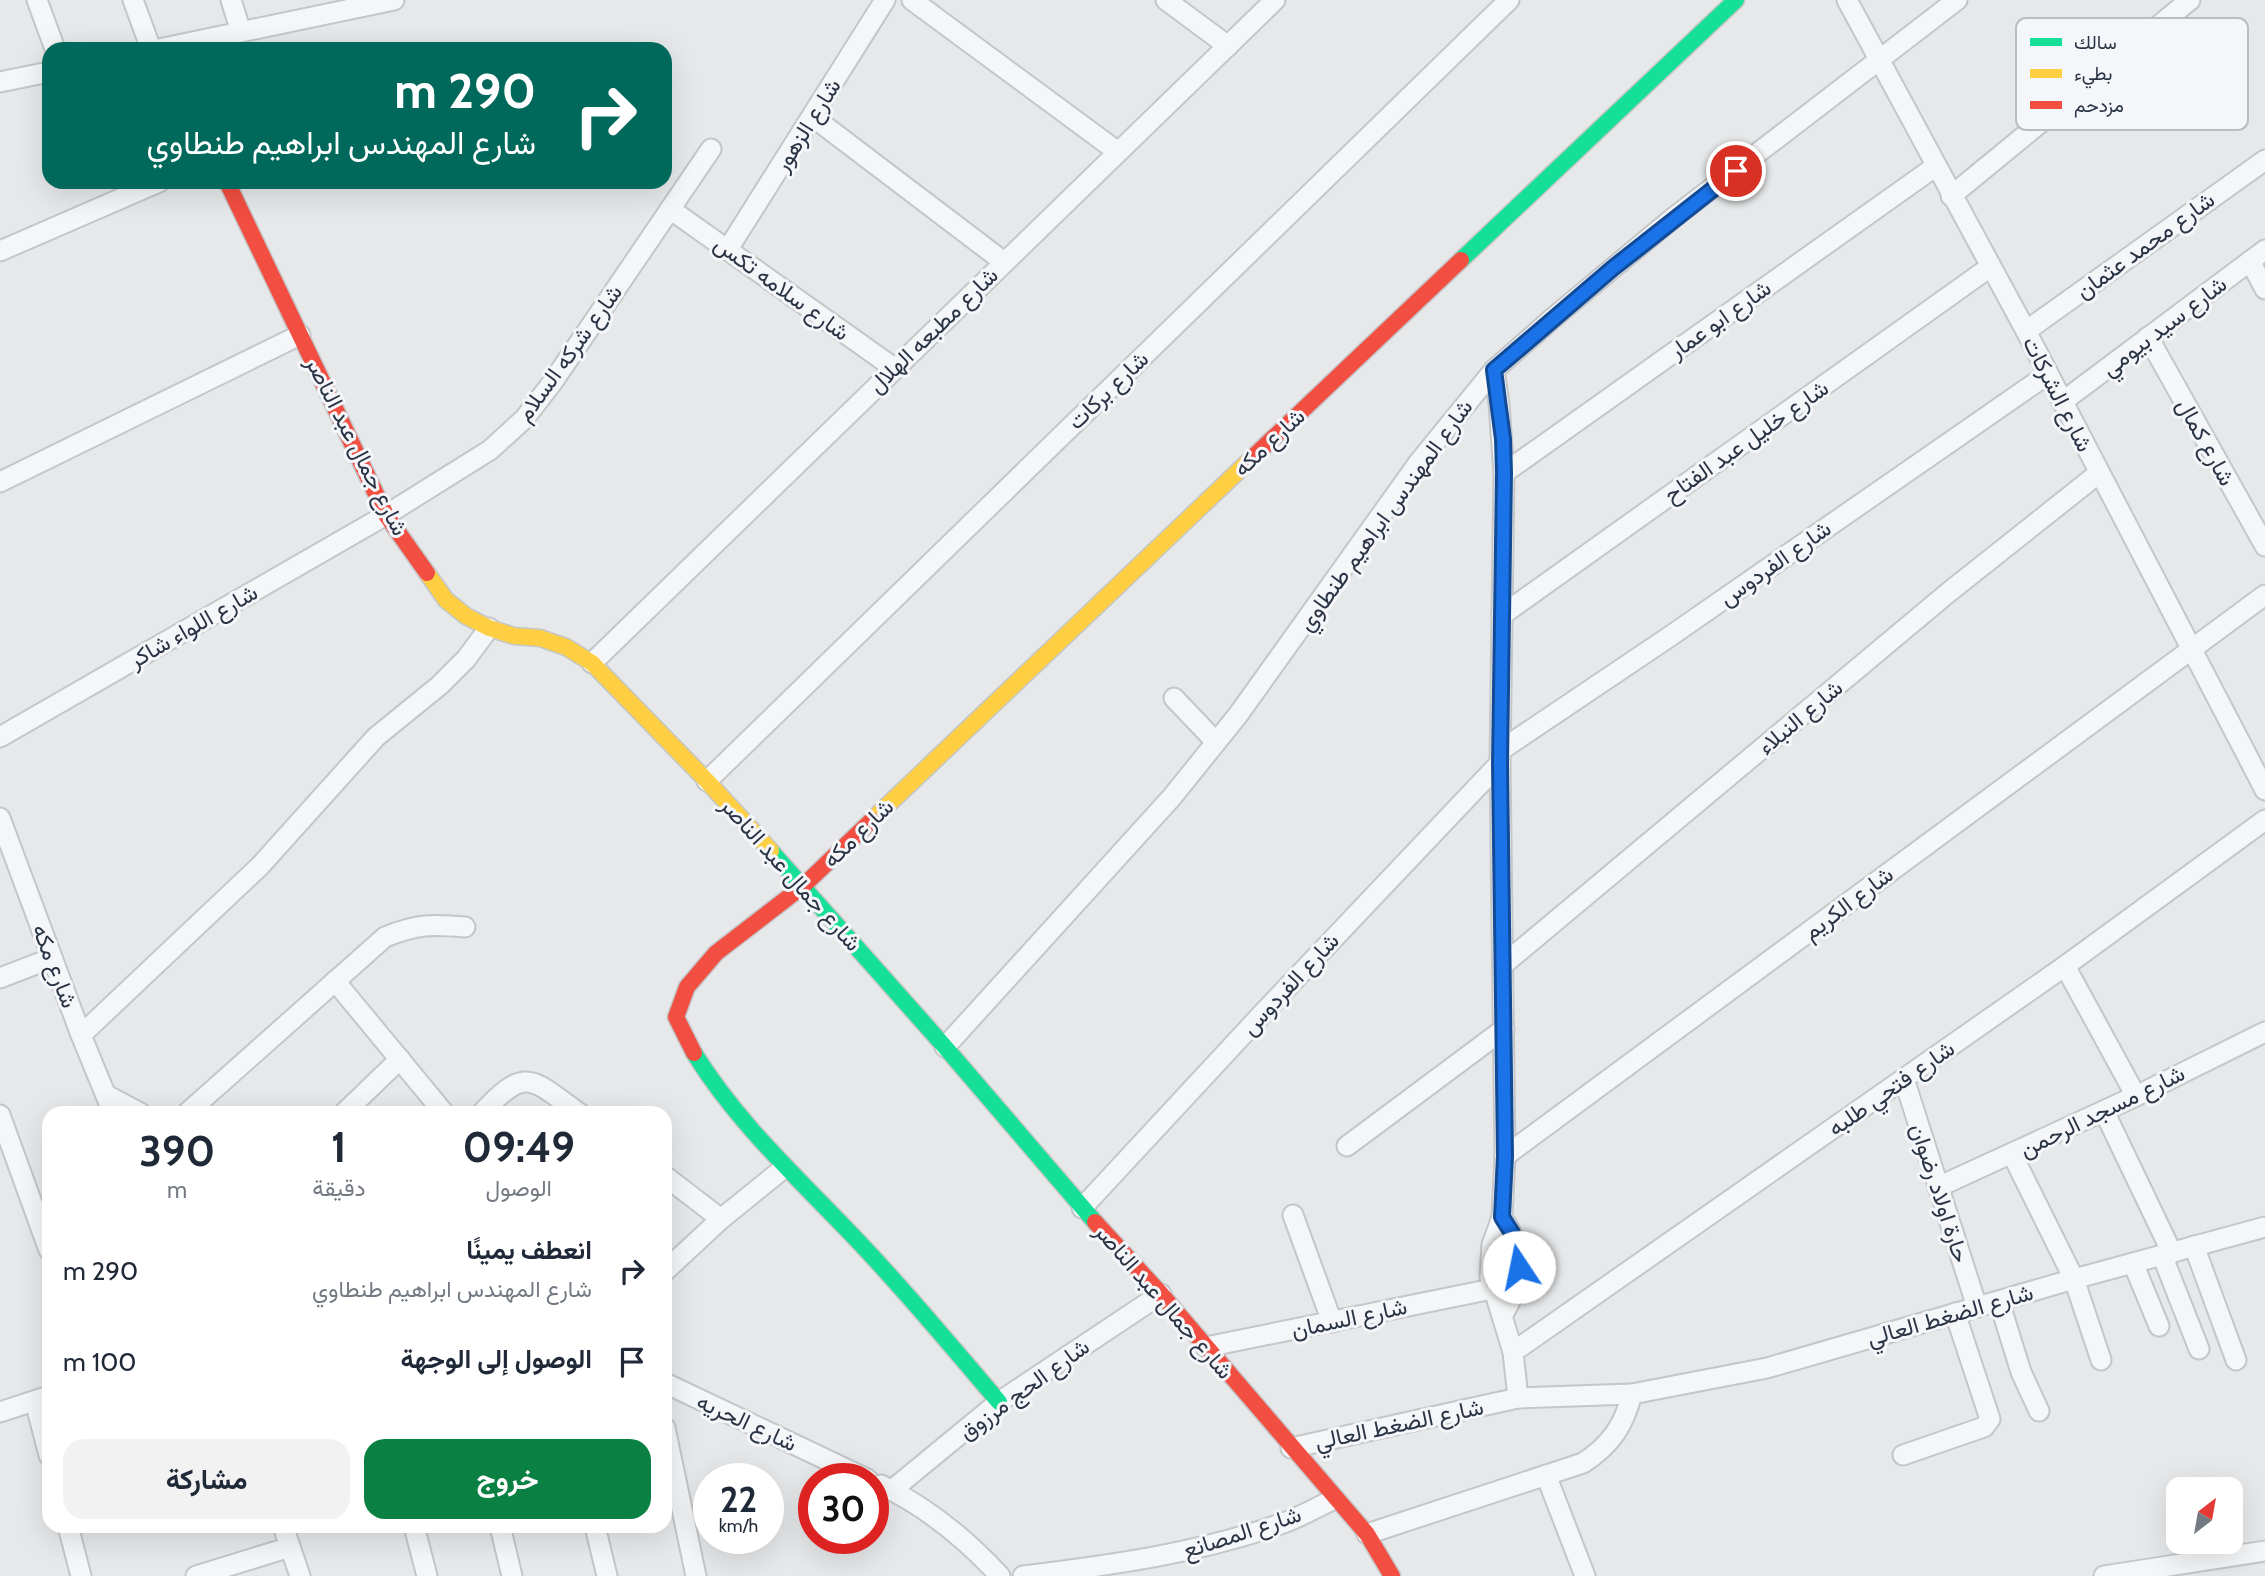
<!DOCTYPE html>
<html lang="ar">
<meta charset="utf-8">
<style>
body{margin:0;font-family:Cabin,Vazirmatn,sans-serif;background:#f2f2f3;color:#1f2937;direction:rtl;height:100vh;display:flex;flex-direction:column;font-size:26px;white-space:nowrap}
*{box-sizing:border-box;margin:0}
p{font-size:23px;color:#747a83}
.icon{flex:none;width:38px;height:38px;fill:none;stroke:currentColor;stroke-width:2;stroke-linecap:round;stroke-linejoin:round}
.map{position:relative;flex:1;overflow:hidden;direction:ltr}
.panel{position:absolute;left:42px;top:1106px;width:630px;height:427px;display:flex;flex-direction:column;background:#fff;border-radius:21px;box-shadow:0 7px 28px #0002;direction:rtl}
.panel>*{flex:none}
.top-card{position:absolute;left:42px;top:42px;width:630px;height:147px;border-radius:21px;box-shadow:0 7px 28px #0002;direction:rtl;background:#00695c;color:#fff;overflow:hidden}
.needle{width:46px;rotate:31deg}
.controls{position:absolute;left:2166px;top:1477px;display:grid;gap:14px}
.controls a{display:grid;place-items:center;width:77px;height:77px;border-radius:14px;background:#fff;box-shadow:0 7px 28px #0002;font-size:35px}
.speed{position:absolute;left:693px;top:1463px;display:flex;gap:14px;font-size:35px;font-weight:700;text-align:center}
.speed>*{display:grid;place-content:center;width:91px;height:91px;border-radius:50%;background:#fff;box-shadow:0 7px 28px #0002;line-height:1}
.speed small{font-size:18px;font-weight:400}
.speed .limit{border:10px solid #d22;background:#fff;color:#111}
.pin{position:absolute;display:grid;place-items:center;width:60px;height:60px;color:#fff;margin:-30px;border:4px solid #fff;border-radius:50%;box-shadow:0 2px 7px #0007}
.me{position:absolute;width:77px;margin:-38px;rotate:349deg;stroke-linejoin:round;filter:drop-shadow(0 0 5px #0008)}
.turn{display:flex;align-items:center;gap:24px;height:147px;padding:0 21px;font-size:32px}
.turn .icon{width:91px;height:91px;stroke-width:2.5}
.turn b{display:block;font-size:49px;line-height:60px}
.eta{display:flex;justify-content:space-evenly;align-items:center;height:119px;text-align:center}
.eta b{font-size:42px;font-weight:700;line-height:49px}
.action{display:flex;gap:14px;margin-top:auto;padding:14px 21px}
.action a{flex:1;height:80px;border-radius:21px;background:#0b8043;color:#fff;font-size:28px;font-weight:700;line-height:80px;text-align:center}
.action a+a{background:#f2f2f3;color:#1f2937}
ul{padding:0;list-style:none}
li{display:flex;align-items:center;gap:21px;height:91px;padding:0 21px}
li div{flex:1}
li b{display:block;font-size:26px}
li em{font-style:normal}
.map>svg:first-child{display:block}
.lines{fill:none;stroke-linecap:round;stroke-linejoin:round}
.street-casing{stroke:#c4c6c8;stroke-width:23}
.fast-casing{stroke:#c4c6c8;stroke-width:19}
.slow-casing{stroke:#c4c6c8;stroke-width:19}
.jam-casing{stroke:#c4c6c8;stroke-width:19}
.street{stroke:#f5f6f7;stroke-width:19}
.fast{stroke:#16e098;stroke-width:16}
.slow{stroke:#ffcf43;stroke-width:16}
.jam{stroke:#f24e42;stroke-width:16}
.route-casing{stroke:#114b97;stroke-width:18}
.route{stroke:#1a73e8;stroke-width:12}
.labels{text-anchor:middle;stroke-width:6;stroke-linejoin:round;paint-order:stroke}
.street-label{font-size:23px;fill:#2b3445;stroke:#f4f6f9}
.key{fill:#f4f6f9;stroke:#b8bcc3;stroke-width:2}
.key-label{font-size:19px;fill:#2b3445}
</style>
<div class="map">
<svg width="2265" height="1576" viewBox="0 0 2265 1576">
<rect width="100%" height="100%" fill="#e6e8ea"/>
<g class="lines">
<g class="street-casing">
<g id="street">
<polyline points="37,0 55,49"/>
<polyline points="133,0 151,49"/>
<polyline points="231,0 241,32"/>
<polyline points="912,0 1118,152"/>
<polyline points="1166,0 1228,46"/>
<polyline points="1847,0 2026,331 2265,790"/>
<polyline points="159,49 394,0"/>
<polyline points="0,82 49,72"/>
<polyline points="813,117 1004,262"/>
<polyline points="1951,196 2190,0"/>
<polyline points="670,209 894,368"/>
<polyline points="728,249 885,0"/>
<polyline points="0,251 159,182"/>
<polyline points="2250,261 2265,289"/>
<polyline points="2026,331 2265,160"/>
<polyline points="2148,337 2265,546"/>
<polyline points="1494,370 1499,404 1504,473 1500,763 1505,1156 1502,1217 1492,1245 1490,1277 1513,1352 1518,1398"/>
<polyline points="2062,402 2265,250"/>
<polyline points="1504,473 1936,166"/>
<polyline points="0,482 300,335"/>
<polyline points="1502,615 1990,267"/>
<polyline points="592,663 1275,0"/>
<polyline points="1174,698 1216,742"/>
<polyline points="0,737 386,515 490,450 524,419 552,383 711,149"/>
<polyline points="1501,750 1669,637 2048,374"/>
<polyline points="707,781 1509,0"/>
<polyline points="0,818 81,1035 113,1113"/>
<polyline points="1504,964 1949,592 2099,473"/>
<polyline points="2065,966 2136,1096"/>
<polyline points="0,978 52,958"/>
<polyline points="335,981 444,1113"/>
<polyline points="81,1035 260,866 376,737 440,685 466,659 489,628"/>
<polyline points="945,1047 1172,797 1238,715 1419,462 1494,370 1553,318 1673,218 1957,0"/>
<polyline points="1904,1079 1977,1307"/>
<polyline points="106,1095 140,1113"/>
<polyline points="2104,1111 2172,1253"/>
<path d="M187,1113L385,937C417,924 432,924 465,927"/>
<polyline points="344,1113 400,1059"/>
<path d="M482,1113C527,1064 532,1080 579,1113"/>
<polyline points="0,1115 49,1250"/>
<polyline points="1347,1146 1504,1029"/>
<polyline points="2012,1154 2074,1279 2101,1360"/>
<polyline points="1505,1156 2265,595"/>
<polyline points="665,1176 721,1219"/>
<polyline points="1938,1187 2136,1096 2265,1032"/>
<polyline points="1082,1208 1263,1013 1500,763"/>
<polyline points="1293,1215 1332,1322"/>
<path d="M1502,1217C1525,1251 1523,1282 1502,1316"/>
<polyline points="2194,1246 2236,1360"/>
<polyline points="2162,1255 2199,1349"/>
<polyline points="2133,1263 2159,1326"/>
<polyline points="665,1271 721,1219 784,1168"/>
<polyline points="1999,1301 2021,1372 2039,1411"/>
<polyline points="1206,1347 1492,1289"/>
<polyline points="1513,1352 2065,966 2265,820"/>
<polyline points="665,1383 867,1479"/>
<polyline points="35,1401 49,1455"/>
<polyline points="0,1412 49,1396"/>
<polyline points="665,1428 696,1576"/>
<polyline points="1291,1448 1518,1398 1632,1394 1767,1368 2074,1279 2265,1227"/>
<polyline points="1903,1455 1984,1427 1990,1419 1955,1313"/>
<polyline points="1546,1475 1585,1576"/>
<path d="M881,1485C927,1507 965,1538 1000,1576"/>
<polyline points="892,1490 999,1402 1161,1294"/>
<polyline points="68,1526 81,1576"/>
<polyline points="283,1526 300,1576"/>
<polyline points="414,1526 427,1576"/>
<polyline points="500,1526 512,1576"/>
<polyline points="595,1526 607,1576"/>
<path d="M1367,1534L1583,1463C1611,1445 1624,1425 1632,1394"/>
<polyline points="196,1576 290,1547"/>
<path d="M1023,1576C1112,1565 1201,1553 1286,1522C1302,1516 1318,1507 1334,1499"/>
<polyline points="2104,1576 2265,1551"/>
</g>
</g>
<g class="fast-casing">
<g id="fast">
<polyline points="1461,260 1736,0"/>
<polyline points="771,851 945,1047 1095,1222"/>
<path d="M694,1053C738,1124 798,1178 855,1238C905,1290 952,1347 999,1402"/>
</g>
</g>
<g class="slow-casing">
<g id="slow">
<polyline points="427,573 446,600 466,616 489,628 514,636 540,638 566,647 592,663 707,781 771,851"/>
<polyline points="872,820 1251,459"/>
</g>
</g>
<g class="jam-casing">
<g id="jam">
<polyline points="227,182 386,515 427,573"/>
<polyline points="1251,459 1461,260"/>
<polyline points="694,1053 676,1017 687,987 716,953 803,886 872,820"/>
<polyline points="1095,1222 1161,1294 1367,1534 1392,1576"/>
</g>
</g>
<use href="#street" class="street"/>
<use href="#fast" class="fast"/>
<use href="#slow" class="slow"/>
<use href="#jam" class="jam"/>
</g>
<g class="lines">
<g class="route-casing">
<polyline id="route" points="1519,1267 1512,1233 1502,1217 1505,1156 1500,763 1504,473 1503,439 1494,370 1613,268 1736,171"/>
</g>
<use href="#route" class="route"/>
</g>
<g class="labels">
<g class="street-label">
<text transform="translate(807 125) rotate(-58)" y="8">شارع الزهور</text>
<text transform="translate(2145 245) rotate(-36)" y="8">شارع محمد عثمان</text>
<text transform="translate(782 288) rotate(36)" y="8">شارع سلامه تكس</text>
<text transform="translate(1720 319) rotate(-35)" y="8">شارع ابو عمار</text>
<text transform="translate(2164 326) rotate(-37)" y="8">شارع سيد بيومي</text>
<text transform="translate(933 330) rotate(-44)" y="8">شارع مطبعه الهلال</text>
<text transform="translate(569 353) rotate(-54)" y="8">شارع شركه السلام</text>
<text transform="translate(1108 390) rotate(-44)" y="8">شارع بركات</text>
<text transform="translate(2058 394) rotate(63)" y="8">شارع الشركات</text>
<text transform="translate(1746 441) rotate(-35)" y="8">شارع خليل عبد الفتاح</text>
<text transform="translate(1269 442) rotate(-43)" y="8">شارع مكه</text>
<text transform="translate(2206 442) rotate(61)" y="8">شارع كمال</text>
<text transform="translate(357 446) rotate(63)" y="8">شارع جمال عبد الناصر</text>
<text transform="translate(1385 515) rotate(-54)" y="8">شارع المهندس ابراهيم طنطاوي</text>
<text transform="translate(1775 563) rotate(-35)" y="8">شارع الفردوس</text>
<text transform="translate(193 626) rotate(-30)" y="8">شارع اللواء شاكر</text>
<text transform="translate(1800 717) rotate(-40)" y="8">شارع النبلاء</text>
<text transform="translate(858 833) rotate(-44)" y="8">شارع مكه</text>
<text transform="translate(791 874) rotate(48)" y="8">شارع جمال عبد الناصر</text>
<text transform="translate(1848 903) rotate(-37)" y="8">شارع الكريم</text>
<text transform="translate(55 966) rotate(69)" y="8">شارع مكه</text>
<text transform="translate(1290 984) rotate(-47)" y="8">شارع الفردوس</text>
<text transform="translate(1891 1088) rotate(-35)" y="8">شارع فتحي طلبه</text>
<text transform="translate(2102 1111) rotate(-26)" y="8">شارع مسجد الرحمن</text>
<text transform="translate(1940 1193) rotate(72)" y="8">حارة اولاد رضوان</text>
<text transform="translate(1164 1301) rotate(49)" y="8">شارع جمال عبد الناصر</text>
<text transform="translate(1950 1315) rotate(-16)" y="8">شارع الضغط العالي</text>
<text transform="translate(1349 1318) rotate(-12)" y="8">شارع السمان</text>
<text transform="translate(1024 1389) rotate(-36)" y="8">شارع الحج مرزوق</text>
<text transform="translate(747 1422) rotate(25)" y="8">شارع الحريه</text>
<text transform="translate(1399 1424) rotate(-12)" y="8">شارع الضغط العالي</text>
<text transform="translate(1242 1532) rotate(-18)" y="8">شارع المصانع</text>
</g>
</g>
<rect x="2016" y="18" width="232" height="112" rx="10" class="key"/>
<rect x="2030" y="38" width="32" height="8" fill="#16e098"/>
<rect x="2030" y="69" width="32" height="9" fill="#ffcf43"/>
<rect x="2030" y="101" width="32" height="8" fill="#f24e42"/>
<g class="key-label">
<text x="2074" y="49">سالك</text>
<text x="2074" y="80">بطيء</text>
<text x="2074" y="112">مزدحم</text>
</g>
</svg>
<div class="controls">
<a><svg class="needle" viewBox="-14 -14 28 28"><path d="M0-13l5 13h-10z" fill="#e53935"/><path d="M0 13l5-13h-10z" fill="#747a83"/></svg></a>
</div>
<div class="speed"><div>22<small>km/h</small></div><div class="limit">30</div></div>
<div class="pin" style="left:1736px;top:171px;background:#d93025"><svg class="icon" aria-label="arrive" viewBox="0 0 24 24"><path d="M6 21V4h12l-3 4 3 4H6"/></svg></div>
<svg class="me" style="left:1519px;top:1267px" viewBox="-20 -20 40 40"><circle r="19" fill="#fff"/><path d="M0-13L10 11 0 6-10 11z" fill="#1a73e8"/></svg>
<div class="top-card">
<div class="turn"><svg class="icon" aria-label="right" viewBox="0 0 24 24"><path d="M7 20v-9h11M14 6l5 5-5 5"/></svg><div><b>290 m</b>شارع المهندس ابراهيم طنطاوي</div></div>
</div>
<section class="panel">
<div class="eta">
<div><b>09:49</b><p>الوصول</p></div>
<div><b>1</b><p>دقيقة</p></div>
<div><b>390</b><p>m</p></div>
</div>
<ul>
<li><svg class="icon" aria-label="right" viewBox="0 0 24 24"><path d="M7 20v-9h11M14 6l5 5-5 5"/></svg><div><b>انعطف يمينًا</b><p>شارع المهندس ابراهيم طنطاوي</p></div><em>290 m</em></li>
<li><svg class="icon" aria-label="arrive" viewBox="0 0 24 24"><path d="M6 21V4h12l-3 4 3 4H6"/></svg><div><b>الوصول إلى الوجهة</b></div><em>100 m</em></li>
</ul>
<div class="action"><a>خروج</a><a>مشاركة</a></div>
</section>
</div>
